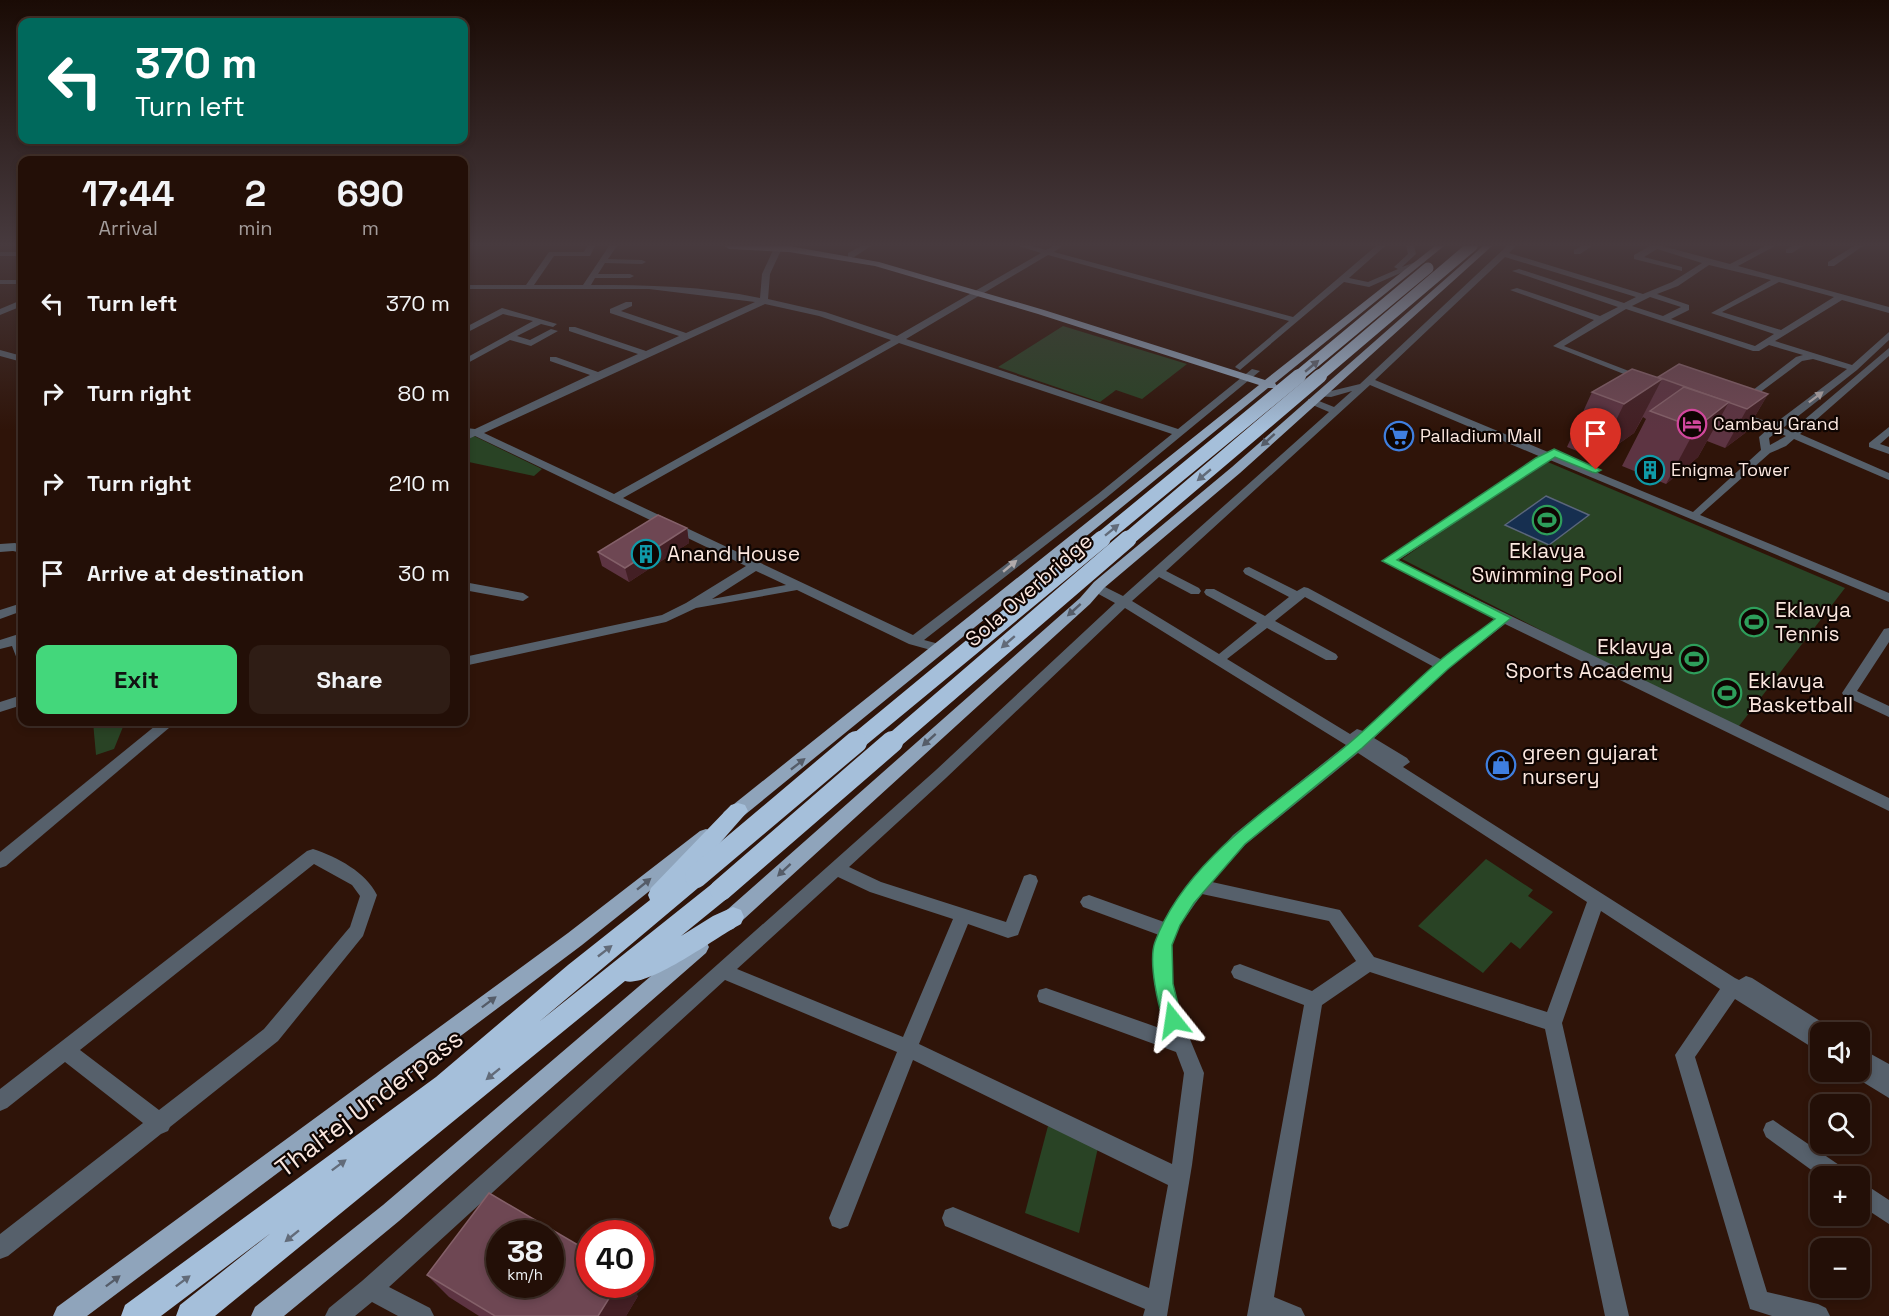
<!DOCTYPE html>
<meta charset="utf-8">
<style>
body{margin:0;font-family:"Space Grotesk",sans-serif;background:#2f1d15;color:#f1f3f6;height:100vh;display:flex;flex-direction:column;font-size:22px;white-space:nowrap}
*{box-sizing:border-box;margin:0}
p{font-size:20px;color:#a39c9b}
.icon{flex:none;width:33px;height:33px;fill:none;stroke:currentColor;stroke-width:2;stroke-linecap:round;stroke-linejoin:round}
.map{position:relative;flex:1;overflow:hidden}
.drawer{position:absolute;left:18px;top:156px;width:450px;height:570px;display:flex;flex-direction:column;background:#230f07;border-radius:12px;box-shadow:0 3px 9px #0003,0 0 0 2px #402f28}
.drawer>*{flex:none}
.banner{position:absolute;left:18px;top:18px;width:450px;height:126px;border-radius:12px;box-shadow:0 3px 9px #0003,0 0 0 2px #402f28;background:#00695c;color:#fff;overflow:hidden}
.tools{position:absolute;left:1810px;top:1022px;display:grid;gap:12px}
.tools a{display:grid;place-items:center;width:60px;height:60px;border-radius:12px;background:#230f07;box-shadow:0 3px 9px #0003,0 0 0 2px #402f28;font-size:30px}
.speed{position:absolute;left:486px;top:1220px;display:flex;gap:12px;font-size:30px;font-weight:700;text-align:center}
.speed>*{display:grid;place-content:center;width:78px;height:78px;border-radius:50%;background:#230f07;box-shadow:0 3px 9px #0003,0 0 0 2px #402f28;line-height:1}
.speed small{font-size:15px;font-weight:400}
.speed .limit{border:9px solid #d22;background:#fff;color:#111}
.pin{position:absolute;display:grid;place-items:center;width:51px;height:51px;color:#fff;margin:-62px -26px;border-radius:50% 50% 50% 0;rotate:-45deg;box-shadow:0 0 6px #0007}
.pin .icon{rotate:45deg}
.me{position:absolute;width:66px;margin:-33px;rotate:345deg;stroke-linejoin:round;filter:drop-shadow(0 0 4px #0008)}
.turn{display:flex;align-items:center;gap:21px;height:126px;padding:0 18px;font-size:27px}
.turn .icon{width:78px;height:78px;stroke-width:2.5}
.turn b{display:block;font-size:42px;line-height:51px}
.eta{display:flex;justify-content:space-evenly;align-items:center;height:102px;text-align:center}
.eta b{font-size:36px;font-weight:700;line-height:42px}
.cta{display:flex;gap:12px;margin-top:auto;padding:12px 18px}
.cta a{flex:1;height:69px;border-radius:12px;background:#43d77b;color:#111;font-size:24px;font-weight:700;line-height:69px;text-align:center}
.cta a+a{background:#2f1d15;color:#f1f3f6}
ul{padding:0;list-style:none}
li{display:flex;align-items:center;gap:18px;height:90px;padding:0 18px}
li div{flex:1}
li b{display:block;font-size:22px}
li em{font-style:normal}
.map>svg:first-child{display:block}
.green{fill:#294325}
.water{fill:#162f50;stroke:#5b667b;stroke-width:1.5}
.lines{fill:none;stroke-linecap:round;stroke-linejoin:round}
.minor{fill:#56606b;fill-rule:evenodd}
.major{fill:#8fa4bb;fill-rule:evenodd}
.highway{fill:#a5bfda;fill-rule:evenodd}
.highway-bridge-far3{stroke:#a5bfda;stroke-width:11}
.highway-bridge-far2{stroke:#a5bfda;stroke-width:14}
.highway-bridge-far1{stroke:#a5bfda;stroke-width:17}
.highway-bridge{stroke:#a5bfda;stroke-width:22}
.wall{fill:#5d3442}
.shaded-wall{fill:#431f24}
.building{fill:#6e4753;stroke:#846069;stroke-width:1.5;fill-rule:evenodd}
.oneway{fill:#626b79}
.oneway2{fill:#b1aaab}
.oneway3{fill:#555c68}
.route{fill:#43d77b;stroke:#2c8c50;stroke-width:1.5}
.labels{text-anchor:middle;stroke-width:4.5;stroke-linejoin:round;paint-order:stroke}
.far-poi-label{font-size:18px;fill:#fbe7df;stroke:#0f0502;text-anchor:start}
.poi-label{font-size:21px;fill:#fbe7df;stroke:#0f0502;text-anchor:start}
.street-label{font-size:21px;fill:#fbe7df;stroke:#0f0502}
.near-street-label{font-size:26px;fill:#fbe7df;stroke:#0f0502}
</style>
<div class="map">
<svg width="1889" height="1316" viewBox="0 0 1889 1316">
<rect width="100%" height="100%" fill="#2f1409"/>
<g class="green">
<polygon points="1063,326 1187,364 1142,399 1116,390 1100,402 998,367"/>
<polygon points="472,435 542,469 534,476 464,461 464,440"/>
<polygon points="1543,460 1845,588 1736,730 1402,559"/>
<polygon points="93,722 125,722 114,749 96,755"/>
<polygon points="1486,859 1533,890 1528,896 1553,912 1520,949 1511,942 1483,973 1418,926"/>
<polygon points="1048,1126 1099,1143 1079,1233 1025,1213"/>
</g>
<polygon class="water" points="1546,496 1589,515 1549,545 1505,525"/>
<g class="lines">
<g class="minor">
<path d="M587,246H595L590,256H554L534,285H583L609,246H617L608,259L642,260L646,262L642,264L605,263L598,274H630L634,276L630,278H595L591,285C647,285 705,286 760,298L762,274L775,246H783L770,274L768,299L825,312L897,336L1041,253L1019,246H1032L1046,250L1053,246H1062L1054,252L1293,317L1376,246H1385L1349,278L1368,282L1398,269L1394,267L1408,254L1406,246H1414L1416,254L1402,267L1421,260L1425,262L1369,287L1344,282L1240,370L1235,367L1237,365L1289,321L1048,255L906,339L1178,429L1252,369L1260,371L1106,498L924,640L943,645L945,648L943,651L938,652L909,644L797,590L696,608L666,622L464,666V657L662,615L686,603L746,566L475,436L464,441V434L467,433L465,430L466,428L475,429L590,375L550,361V357H556L598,372L638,354L569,331V327H575L646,351L679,336L610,313V309L626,302H632V306L621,311L686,333L755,302L649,289H464V285H526L549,252H584ZM765,304L819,316L891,340L614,494L484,433ZM899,343L1172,434L1098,494L913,635L623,498ZM756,571L786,585L712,599Z"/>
<polygon points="861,246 871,246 854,257 848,257 848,253"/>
<path d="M1507,246H1516L1509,253L1643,294L1672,282L1702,263L1657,249L1644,257L1682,267V271L1634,259V255L1650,246H1662L1730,264L1765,246H1775L1738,266L1889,307V313L1842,300L1775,341L1852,365L1889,332V340L1857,370L1783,428L1791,431L1889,348V356L1800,434L1889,473V480L1794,439L1786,446L1770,453L1700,515L1889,593V602L1550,460L1397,561L1889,798V811L1505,624L1448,669L1374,738L1407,758L1410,762L1403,767L1735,978L1739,980L1746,976L1752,978L1828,1026L1830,1032H1821V1053L1735,999L1695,1057L1767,1292L1818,1304L1826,1308L1830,1316H1772L1750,1309L1675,1055L1720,989L1601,911L1562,1023L1629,1316H1605L1545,1029L1370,972L1322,1005L1274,1297L1301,1308L1305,1316H1247L1304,1005L1234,978L1231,972L1234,966L1240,964L1312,991L1356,961L1329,921L1202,894L1180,925L1172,945L1173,984L1182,1020L1204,1073L1192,1165L1167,1316H1143L1145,1309L945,1226L942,1218L945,1210L953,1207L1149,1288L1168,1185L913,1060L848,1226L840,1229L832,1226L829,1218L897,1052L725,980L389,1287L430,1308L434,1316H398L372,1302L355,1316H325L329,1308L362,1281L936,770L1115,603L1093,591L1091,588L1093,585H1101L1123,596L1329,412L1308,403V399H1314L1334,407L1352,391L1331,397L1317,396V392L1331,391L1360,384ZM1505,257L1636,297L1624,303L1519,269L1512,271L1618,307L1600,316L1517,288L1510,290L1594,320L1553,346L1639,380L1647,378L1564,346L1626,309L1753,351H1759L1769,345L1803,355L1796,357L1740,400V404L1743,405L1802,361L1813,359L1847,369L1774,424L1740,412H1732V416L1768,429L1759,437L1761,450L1693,512L1557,456L1559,453L1558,451L1548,452L1375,380ZM1709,265L1771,280L1711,313L1774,334L1755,346L1671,319L1689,310V305L1657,294L1678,286ZM1779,282L1834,297L1781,330L1722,312ZM1650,297L1681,307L1663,316L1632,306ZM1370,385L1541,457L1382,561L1495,619L1442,660L1308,588L1304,587L1297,591L1249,567L1245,568L1243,571L1245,574L1289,597L1265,616L1214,589H1206L1204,592L1206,595L1257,623L1219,654L1132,601L1159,577L1191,594H1199L1201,591L1199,588L1166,571ZM1777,432L1786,436L1770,445L1769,438ZM1305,597L1434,667L1363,731L1357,729L1350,734L1227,659L1267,628L1326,660H1336L1338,657L1336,654L1275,621ZM1125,608L1346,745L1233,835L1182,893L1164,922L1089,895L1083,897L1080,902L1083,907L1159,935C1146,963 1157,1003 1168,1031L1046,988L1039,990L1037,996L1039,1002L1176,1052L1184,1073L1172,1164L919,1044L968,924L1008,938L1018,935L1038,881L1036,876L1030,874L1024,876L1006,922L881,882L849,867L946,778ZM1358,753L1587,902L1547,1012L1374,957L1340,910L1212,882L1245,845ZM838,877L870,892L953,919L903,1037L737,969Z"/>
<polygon points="1582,246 1592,246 1580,254 1574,254 1574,250"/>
<polygon points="1793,246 1803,246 1792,253 1786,253 1786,249"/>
<polygon points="1854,246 1863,246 1834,266 1828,266 1828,262"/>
<rect x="0" y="252" width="22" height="4"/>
<rect x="0" y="280" width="22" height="4"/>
<polygon points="19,301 22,301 22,306 0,315 0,309"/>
<polygon points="502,308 557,324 553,327 541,324 517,336 530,340 551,329 558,331 531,346 510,340 464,365 464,359 533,321 503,314 464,334 464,328"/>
<polygon points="0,350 22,356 22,362 0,356"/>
<polygon points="1889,427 1889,436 1880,444 1889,447 1889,454 1869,447 1869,443"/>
<polygon points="15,543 22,546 22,553 13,551 0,552 0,544"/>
<polygon points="464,582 523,593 529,597 523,601 464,590"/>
<polygon points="22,603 22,611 0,619 0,610"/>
<polygon points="1889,628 1889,642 1857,691 1889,706 1889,717 1844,696 1842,693 1884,629"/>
<polygon points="22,633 22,660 17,659 12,646 0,649 0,640"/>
<polygon points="22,695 22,705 0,712 0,702"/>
<polygon points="160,722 176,722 6,866 0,868 0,852"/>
<path d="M313,849C337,857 366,872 377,895L363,936L278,1041L170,1127L168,1131L161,1134L8,1256L0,1259V1234L143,1123L65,1062L7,1108L0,1111V1089L307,851ZM314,864L352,885L360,896L350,927L264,1029L159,1110L80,1050Z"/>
<polygon points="1860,1048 1889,1064 1889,1098 1853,1076 1851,1071 1860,1071"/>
<polygon points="1773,1120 1845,1169 1848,1176 1821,1177 1766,1137 1763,1130 1766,1123"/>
<polygon points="1860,1181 1889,1200 1889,1224 1860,1205"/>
</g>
<g class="major">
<polygon points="725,246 789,246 879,262 1044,310 1265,380 1435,246 1444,246 1275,383 1277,386 1276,388 1268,388 736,822 730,824 724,822 721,817 724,812 1259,385 1038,314 875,266 789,252 729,249"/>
<polygon points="1483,246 1492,246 1240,473 1104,588 1090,604 733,929 726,931 719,929 716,923 719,917 1080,598 1094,582 1232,467"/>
<polygon points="706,829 712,831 715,836 712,841 582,945 87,1316 53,1316 57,1307 568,933 700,831"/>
<polygon points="699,938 706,941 709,947 706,953 399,1221 284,1316 251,1316 255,1307 383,1205 692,941"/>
</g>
<path class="highway" d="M738,803L745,805L748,811L698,868L704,871L707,877L704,883L540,1021L713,883L721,881L729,883L732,890L729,897L681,936L713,916L733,907L741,910L744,917L741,924C718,936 649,988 625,981L215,1316H176L180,1305L271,1233L161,1316H121L125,1305L436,1077L568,965L650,900L648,895L651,888L731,805Z"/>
<g class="highway-bridge-far3">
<polyline points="1297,377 1428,268"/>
<polyline points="1318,377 1472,246"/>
</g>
<g class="highway-bridge-far2">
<polyline points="1100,540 1299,376"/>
<polyline points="1127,540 1320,376"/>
</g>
<g class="highway-bridge-far1">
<polyline points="854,744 1102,539"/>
<polyline points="890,744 1128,539"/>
</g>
<g class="highway-bridge">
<polyline points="696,877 856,742"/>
<polyline points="721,890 892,742"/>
</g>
</g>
<g class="wall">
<polygon points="1658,378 1768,394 1745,433 1725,448 1707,441 1698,457 1666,484 1622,466 1646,419 1643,417 1634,433 1597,459 1567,447 1592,392"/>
<polygon points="687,528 689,543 629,582 602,566 598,552"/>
<polygon points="427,1275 638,1296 626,1316 479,1316 449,1297"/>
</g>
<g class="shaded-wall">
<polygon points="1662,379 1634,433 1597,459 1624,404"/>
<polygon points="1768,394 1745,433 1725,448 1747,409"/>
<polygon points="1729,402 1698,457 1666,484 1696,428"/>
<polygon points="687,528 689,543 629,582 625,568"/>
<polygon points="618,1284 631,1284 638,1296 626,1316 598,1316"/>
</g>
<g class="building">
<polygon points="1679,364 1768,394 1747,409 1658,377"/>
<polygon points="1632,369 1662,379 1624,404 1592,392"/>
<polygon points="1684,387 1729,402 1696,428 1650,411"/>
<polygon points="658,515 687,528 625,568 598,552"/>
<path d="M489,1193L590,1252V1284H618L598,1316H495L427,1275ZM500,1233H550V1284H500Z"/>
</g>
<defs><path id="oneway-solid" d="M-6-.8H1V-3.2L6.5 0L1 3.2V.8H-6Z" transform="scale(1.5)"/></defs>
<g class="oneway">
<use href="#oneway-solid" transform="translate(1312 366) rotate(-40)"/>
<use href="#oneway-solid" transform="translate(1204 475) rotate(140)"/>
<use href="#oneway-solid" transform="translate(1112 530) rotate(-39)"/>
<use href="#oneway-solid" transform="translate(1008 642) rotate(139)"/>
<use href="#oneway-solid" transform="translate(605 951) rotate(-38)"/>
<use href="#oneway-solid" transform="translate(493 1074) rotate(141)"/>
<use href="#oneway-solid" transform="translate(339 1165) rotate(-37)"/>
<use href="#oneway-solid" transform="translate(292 1236) rotate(141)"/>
<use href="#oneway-solid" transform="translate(183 1281) rotate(-37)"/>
</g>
<g class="oneway2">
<use href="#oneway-solid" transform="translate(1816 397) rotate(-37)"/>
<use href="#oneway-solid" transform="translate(1010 566) rotate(-40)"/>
</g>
<g class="oneway3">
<use href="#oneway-solid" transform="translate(1268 440) rotate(138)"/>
<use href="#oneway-solid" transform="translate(1074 610) rotate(138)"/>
<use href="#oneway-solid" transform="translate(929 740) rotate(138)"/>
<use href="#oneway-solid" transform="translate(798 764) rotate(-38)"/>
<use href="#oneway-solid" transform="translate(784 870) rotate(137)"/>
<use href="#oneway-solid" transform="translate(644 884) rotate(-39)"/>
<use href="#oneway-solid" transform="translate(489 1002) rotate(-37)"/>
<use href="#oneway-solid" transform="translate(113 1281) rotate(-37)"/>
</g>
<linearGradient id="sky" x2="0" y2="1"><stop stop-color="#1a0b05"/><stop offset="0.57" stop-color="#473a3e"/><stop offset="1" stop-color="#473a3e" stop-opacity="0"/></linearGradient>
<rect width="1889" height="430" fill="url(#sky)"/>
<path class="route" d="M1554,449L1601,470L1596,473L1592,472L1555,457L1397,560L1511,618L1448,669L1362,748L1245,844L1194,903L1180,925L1172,945L1173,984L1182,1020L1180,1026L1173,1029L1166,1026C1158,1008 1148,961 1155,942C1186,855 1287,798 1353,740C1382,715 1408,688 1437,663C1455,647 1476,634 1495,619L1382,561L1536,458Z"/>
<defs>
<g id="hotel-ring" transform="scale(1.5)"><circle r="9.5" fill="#0f0502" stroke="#d1479c" stroke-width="1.5"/><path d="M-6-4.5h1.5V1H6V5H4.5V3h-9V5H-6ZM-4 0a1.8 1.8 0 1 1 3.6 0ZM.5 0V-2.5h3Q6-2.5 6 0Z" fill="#d1479c"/></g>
<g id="supermarket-ring" transform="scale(1.5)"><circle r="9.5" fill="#0f0502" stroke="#3f7fe0" stroke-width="1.5"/><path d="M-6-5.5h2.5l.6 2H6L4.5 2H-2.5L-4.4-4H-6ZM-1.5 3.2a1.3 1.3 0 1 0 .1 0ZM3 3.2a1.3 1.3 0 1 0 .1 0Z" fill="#3f7fe0"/></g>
<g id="building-ring" transform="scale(1.5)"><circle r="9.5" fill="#0f0502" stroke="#0f9aa8" stroke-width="1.5"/><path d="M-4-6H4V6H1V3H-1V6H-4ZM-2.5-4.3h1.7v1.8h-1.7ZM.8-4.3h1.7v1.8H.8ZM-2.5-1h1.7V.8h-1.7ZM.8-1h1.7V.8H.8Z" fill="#0f9aa8"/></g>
<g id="stadium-ring" transform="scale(1.5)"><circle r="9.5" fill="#0f0502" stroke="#2e9e5b" stroke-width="1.5"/><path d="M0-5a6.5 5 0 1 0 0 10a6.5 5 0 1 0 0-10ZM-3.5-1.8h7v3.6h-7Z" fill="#2e9e5b"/></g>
<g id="shop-ring" transform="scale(1.5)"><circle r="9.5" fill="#0f0502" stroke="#3f7fe0" stroke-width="1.5"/><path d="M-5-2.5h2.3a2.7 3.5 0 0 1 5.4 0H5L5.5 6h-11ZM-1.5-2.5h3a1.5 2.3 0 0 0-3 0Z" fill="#3f7fe0"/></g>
</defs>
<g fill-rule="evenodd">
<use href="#hotel-ring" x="1692" y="424"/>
<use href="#supermarket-ring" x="1399" y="436"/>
<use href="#building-ring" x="1650" y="470"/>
<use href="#stadium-ring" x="1547" y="520"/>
<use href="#building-ring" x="646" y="554"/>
<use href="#stadium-ring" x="1754" y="622"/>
<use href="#stadium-ring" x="1694" y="659"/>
<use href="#stadium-ring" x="1727" y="693"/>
<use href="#shop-ring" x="1501" y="765"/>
</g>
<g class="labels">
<g class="far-poi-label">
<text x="1713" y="430">Cambay Grand</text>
<text x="1420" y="442">Palladium Mall</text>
<text x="1671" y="476">Enigma Tower</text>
</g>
<g class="poi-label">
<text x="1547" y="558" text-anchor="middle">Eklavya<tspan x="1547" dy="24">Swimming Pool</tspan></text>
<text x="667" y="561">Anand House</text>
<text x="1775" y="617">Eklavya<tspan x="1775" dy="24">Tennis</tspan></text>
<text x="1673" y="654" text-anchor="end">Eklavya<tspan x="1673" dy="24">Sports Academy</tspan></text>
<text x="1748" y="688">Eklavya<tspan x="1748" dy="24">Basketball</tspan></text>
<text x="1522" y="760">green gujarat<tspan x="1522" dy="24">nursery</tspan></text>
</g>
<g class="street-label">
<text transform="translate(1029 590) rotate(-41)" y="7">Sola Overbridge</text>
</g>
<g class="near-street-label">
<text transform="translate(369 1103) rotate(-37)" y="9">Thaltej Underpass</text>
</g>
</g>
</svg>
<div class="tools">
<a><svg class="icon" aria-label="sound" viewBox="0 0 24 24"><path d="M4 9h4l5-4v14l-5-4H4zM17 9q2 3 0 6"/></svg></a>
<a><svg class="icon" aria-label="search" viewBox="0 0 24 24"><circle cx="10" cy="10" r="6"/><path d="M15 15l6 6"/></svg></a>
<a>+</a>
<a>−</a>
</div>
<div class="speed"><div>38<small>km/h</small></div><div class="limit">40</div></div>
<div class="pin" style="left:1596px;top:470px;background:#d93025"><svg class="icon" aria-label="arrive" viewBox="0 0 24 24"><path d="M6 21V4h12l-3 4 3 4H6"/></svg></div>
<svg class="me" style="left:1173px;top:1020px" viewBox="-20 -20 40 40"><path d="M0-17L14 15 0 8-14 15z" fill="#43d77b" stroke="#fff" stroke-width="4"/></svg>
<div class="banner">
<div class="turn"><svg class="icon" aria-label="left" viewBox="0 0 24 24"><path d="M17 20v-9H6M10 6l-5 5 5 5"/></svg><div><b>370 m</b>Turn left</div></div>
</div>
<section class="drawer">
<div class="eta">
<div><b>17:44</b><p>Arrival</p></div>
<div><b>2</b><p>min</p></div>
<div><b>690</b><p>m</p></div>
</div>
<ul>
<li><svg class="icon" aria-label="left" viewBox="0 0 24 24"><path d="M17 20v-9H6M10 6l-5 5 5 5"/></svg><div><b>Turn left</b></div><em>370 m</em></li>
<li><svg class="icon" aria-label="right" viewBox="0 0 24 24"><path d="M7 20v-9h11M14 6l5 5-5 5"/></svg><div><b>Turn right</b></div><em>80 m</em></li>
<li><svg class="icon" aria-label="right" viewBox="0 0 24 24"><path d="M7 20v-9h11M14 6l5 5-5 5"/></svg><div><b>Turn right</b></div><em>210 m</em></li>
<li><svg class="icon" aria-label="arrive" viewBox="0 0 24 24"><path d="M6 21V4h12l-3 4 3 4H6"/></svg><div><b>Arrive at destination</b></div><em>30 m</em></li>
</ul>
<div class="cta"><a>Exit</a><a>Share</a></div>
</section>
</div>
